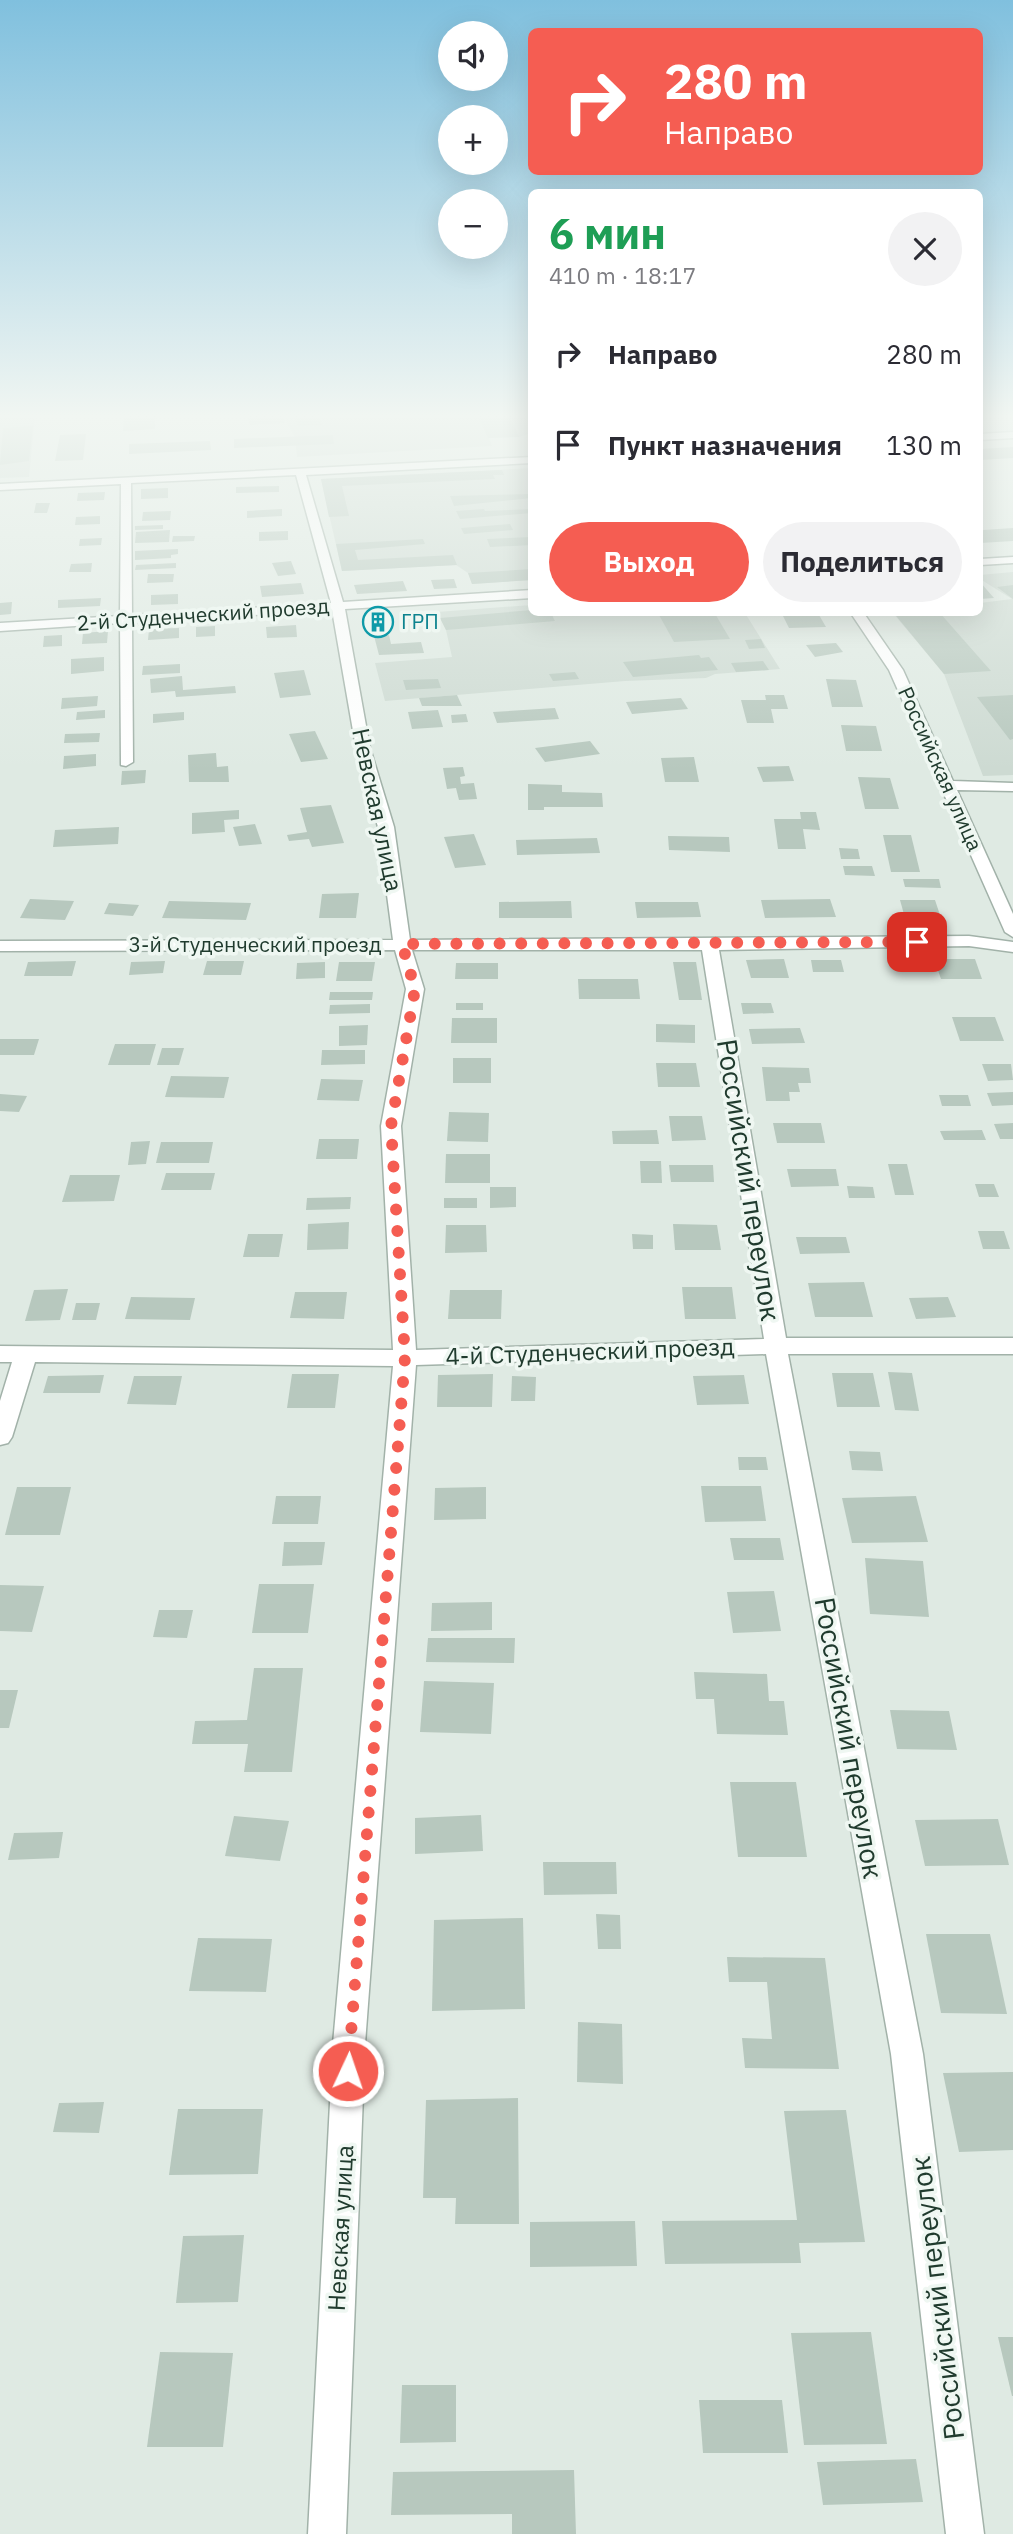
<!DOCTYPE html>
<html lang="ru">
<meta charset="utf-8">
<style>
body{margin:0;font-family:"IBM Plex Sans",sans-serif;background:#f2f2f3;color:#2b2b33;height:100vh;display:flex;flex-direction:column;font-size:26px;white-space:nowrap}
*{box-sizing:border-box;margin:0}
p{font-size:23px;color:#7c7c81}
.icon{flex:none;width:38px;height:38px;fill:none;stroke:currentColor;stroke-width:2;stroke-linecap:round;stroke-linejoin:round}
.map{position:relative;flex:1;overflow:hidden}
.details{position:absolute;left:528px;top:189px;width:455px;height:427px;display:flex;flex-direction:column;background:#fff;border-radius:10px;box-shadow:0 7px 28px #0002}
.details>*{flex:none}
.guide{position:absolute;left:528px;top:28px;width:455px;height:147px;border-radius:10px;box-shadow:0 7px 28px #0002;background:#f55d52;color:#fff;overflow:hidden}
.buttons{position:absolute;left:438px;top:21px;display:grid;gap:14px}
.buttons a{display:grid;place-items:center;width:70px;height:70px;border-radius:50%;background:#fff;box-shadow:0 7px 28px #0002;font-size:35px}
.pin{position:absolute;display:grid;place-items:center;width:60px;height:60px;color:#fff;margin:-30px;border-radius:14px;box-shadow:0 4px 10px #0006}
.me{position:absolute;width:77px;margin:-38px;rotate:3deg;stroke-linejoin:round;filter:drop-shadow(0 0 5px #0008)}
.turn{display:flex;align-items:center;gap:24px;height:147px;padding:0 21px;font-size:32px}
.turn .icon{width:91px;height:91px;stroke-width:2.5}
.turn b{display:block;font-size:49px;line-height:60px}
.round{display:grid;place-items:center;flex:none;width:74px;height:74px;border-radius:37px;background:#f2f2f3}
.head{display:flex;align-items:center;justify-content:space-between;height:119px;padding:0 21px}
h1{font-size:42px;font-weight:800;line-height:52px;color:#1e9e55}
.action{display:flex;gap:14px;margin-top:auto;padding:14px 21px}
.action a{flex:1;height:80px;border-radius:42px;background:#f55d52;color:#fff;font-size:28px;font-weight:800;line-height:80px;text-align:center}
.action a+a{background:#f2f2f3;color:#2b2b33}
ul{padding:0;list-style:none}
li{display:flex;align-items:center;gap:21px;height:91px;padding:0 21px}
li div{flex:1}
li b{display:block;font-size:26px}
li em{font-style:normal}
.map>svg:first-child{display:block}
.built{fill:#cddad2}
.building{fill:#b7c8be}
.lines{fill:none;stroke-linecap:round;stroke-linejoin:round}
.street-casing{stroke:#a2b2a9;stroke-width:3}
.street{fill:#fff;fill-rule:evenodd}
.route{stroke:#f55d52;stroke-width:12;stroke-dasharray:0 21.6}
.labels{text-anchor:middle;stroke-width:7;stroke-linejoin:round;paint-order:stroke}
.far-street-label{font-size:21px;fill:#203b2e;stroke:#eff7f2}
.far-culture-label{font-size:21px;fill:#0d838f;stroke:#eff7f2;text-anchor:start}
.street-label{font-size:24px;fill:#203b2e;stroke:#eff7f2}
.near-street-label{font-size:28px;fill:#203b2e;stroke:#eff7f2}
</style>
<div class="map">
<svg width="1013" height="2534" viewBox="0 0 1013 2534">
<rect width="100%" height="100%" fill="#dfeae3"/>
<g class="built">
<polygon points="0,416 35,416 29,477 0,478"/>
<polygon points="283,416 532,416 532,433 519,437 489,438 492,446 297,457 295,437"/>
<polygon points="532,468 532,580 472,584 468,573 456,565 342,571 321,479"/>
<polygon points="1013,572 1013,775 983,776 944,674 893,613 980,612 980,603 1012,599 980,579 980,575"/>
<polygon points="532,605 532,612 745,613 780,669 715,674 706,678 625,681 385,701 375,663 452,657 446,630 437,612"/>
</g>
<g class="building">
<polygon points="124,416 155,416 155,429 123,431"/>
<polygon points="247,416 283,416 285,423 250,425"/>
<polygon points="294,416 318,416 322,425 298,426"/>
<polygon points="478,416 518,416 519,419 511,419 519,437 488,438"/>
<polygon points="33,426 29,461 0,465 3,428"/>
<polygon points="86,434 83,460 55,461 60,435"/>
<polygon points="333,435 334,444 234,448 234,439"/>
<polygon points="210,441 211,450 129,454 129,444"/>
<polygon points="1013,447 1013,458 980,460 980,449"/>
<polygon points="502,470 504,475 493,475 495,479 342,486 349,516 329,517 321,479"/>
<polygon points="279,486 279,492 236,493 236,487"/>
<polygon points="168,488 168,498 141,499 141,489"/>
<polygon points="105,492 104,500 77,501 78,493"/>
<polygon points="532,494 532,498 454,506 450,496"/>
<polygon points="36,503 50,503 47,513 34,513"/>
<polygon points="282,509 282,516 247,518 247,511"/>
<polygon points="484,509 485,511 532,509 532,513 460,519 456,511"/>
<polygon points="171,511 170,520 142,521 143,512"/>
<polygon points="100,516 100,524 75,525 76,517"/>
<polygon points="510,524 513,530 464,534 461,528"/>
<polygon points="163,525 163,529 135,530 135,526"/>
<polygon points="980,527 983,530 1013,528 1013,541 980,543"/>
<polygon points="170,530 169,542 135,543 136,532"/>
<polygon points="288,531 288,540 259,541 259,532"/>
<polygon points="173,536 195,536 194,541 172,542"/>
<polygon points="532,537 532,545 490,547 487,539"/>
<polygon points="102,538 101,545 79,546 80,539"/>
<polygon points="423,539 425,544 355,550 358,560 453,555 457,565 342,571 336,544"/>
<polygon points="178,549 178,554 171,555 171,558 135,560 135,551"/>
<polygon points="291,561 296,574 278,576 272,563"/>
<polygon points="92,563 91,572 69,572 71,564"/>
<polygon points="176,563 176,568 135,570 136,565"/>
<polygon points="532,569 532,580 472,584 468,573"/>
<polygon points="148,574 174,574 173,582 147,583"/>
<polygon points="454,579 457,588 434,589 431,580"/>
<polygon points="403,581 407,591 357,594 354,585"/>
<polygon points="980,582 994,598 980,599"/>
<polygon points="301,583 304,594 262,597 260,586"/>
<polygon points="1013,585 1013,599 997,587"/>
<polygon points="178,594 178,604 151,605 151,595"/>
<polygon points="101,598 100,606 58,608 58,600"/>
<polygon points="12,602 11,614 0,615 0,603"/>
<polygon points="532,610 532,612 560,614 552,615 555,621 446,630 440,618"/>
<polygon points="714,612 730,639 674,642 659,615"/>
<polygon points="893,612 939,612 991,671 944,674"/>
<polygon points="819,615 826,627 789,628 783,616"/>
<polygon points="385,618 387,626 371,626 370,619"/>
<polygon points="296,625 297,637 267,638 266,627"/>
<polygon points="215,626 215,636 196,637 196,627"/>
<polygon points="179,628 179,638 148,640 149,629"/>
<polygon points="108,631 107,643 82,644 83,633"/>
<polygon points="62,635 62,646 43,647 44,636"/>
<polygon points="389,635 391,644 421,642 424,653 379,655 374,636"/>
<polygon points="761,639 765,648 749,649 745,640"/>
<polygon points="836,643 843,652 815,657 806,645"/>
<polygon points="699,655 701,658 709,657 718,670 633,677 623,662"/>
<polygon points="104,657 104,671 71,674 71,659"/>
<polygon points="763,661 769,670 736,672 731,663"/>
<polygon points="180,664 180,673 142,675 143,666"/>
<polygon points="304,670 311,695 280,698 274,673"/>
<polygon points="575,672 579,679 553,681 549,674"/>
<polygon points="182,676 183,690 235,686 236,693 176,697 175,691 151,693 150,679"/>
<polygon points="438,679 441,688 406,690 403,680"/>
<polygon points="826,679 856,680 863,707 832,707"/>
<polygon points="457,695 462,706 422,706 419,698"/>
<polygon points="765,695 784,695 788,709 771,709 774,723 747,723 741,700 766,700"/>
<polygon points="1013,695 1013,739 1010,740 977,697"/>
<polygon points="98,696 97,706 61,709 62,698"/>
<polygon points="681,698 688,709 632,714 626,702"/>
<polygon points="555,708 559,719 497,723 493,712"/>
<polygon points="105,710 105,718 76,720 77,712"/>
<polygon points="438,710 443,727 412,729 408,712"/>
<polygon points="184,712 184,720 153,723 153,714"/>
<polygon points="466,714 468,722 452,723 451,715"/>
<polygon points="841,725 876,726 882,751 846,751"/>
<polygon points="315,731 328,759 301,762 289,734"/>
<polygon points="100,733 99,742 64,743 65,734"/>
<polygon points="590,741 600,754 545,762 535,748"/>
<polygon points="216,753 217,767 228,766 229,782 189,782 188,755"/>
<polygon points="96,754 96,766 63,769 64,756"/>
<polygon points="694,757 699,782 665,782 661,758"/>
<polygon points="789,766 794,781 763,782 757,767"/>
<polygon points="463,767 465,776 460,777 461,784 474,783 477,799 459,800 456,788 447,789 443,768"/>
<polygon points="146,770 145,783 121,785 122,771"/>
<polygon points="858,777 890,778 899,809 865,809"/>
<polygon points="528,784 562,785 562,792 602,793 603,807 544,807 544,810 528,810"/>
<polygon points="331,805 344,843 312,847 309,839 289,841 287,835 307,832 300,808"/>
<polygon points="239,810 239,819 224,820 225,832 192,834 192,813"/>
<polygon points="800,812 816,812 820,830 803,829 806,849 778,849 774,819 801,819"/>
<polygon points="255,824 262,844 239,846 233,827"/>
<polygon points="119,827 118,844 53,847 55,830"/>
<polygon points="474,834 486,865 455,868 444,837"/>
<polygon points="883,835 911,835 920,872 891,872"/>
<polygon points="668,836 729,837 730,852 669,850"/>
<polygon points="597,838 600,853 517,855 516,840"/>
<polygon points="839,848 858,849 860,859 841,859"/>
<polygon points="843,866 872,866 875,876 845,875"/>
<polygon points="903,879 939,879 941,888 905,887"/>
<polygon points="359,893 356,918 319,918 322,894"/>
<polygon points="30,899 74,901 65,920 20,918"/>
<polygon points="830,899 836,917 765,918 761,900"/>
<polygon points="900,900 935,900 941,918 905,918"/>
<polygon points="169,901 251,903 246,920 162,918"/>
<polygon points="571,901 572,918 499,918 499,902"/>
<polygon points="635,902 698,902 701,917 637,918"/>
<polygon points="109,903 139,905 133,916 104,914"/>
<polygon points="784,959 789,978 751,978 746,960"/>
<polygon points="934,959 975,959 982,979 941,979"/>
<polygon points="811,960 841,960 844,972 813,972"/>
<polygon points="76,961 72,976 24,976 28,962"/>
<polygon points="165,961 163,973 129,975 131,962"/>
<polygon points="207,961 244,961 241,975 203,975"/>
<polygon points="325,962 325,978 296,979 297,963"/>
<polygon points="339,962 375,962 372,981 336,981"/>
<polygon points="673,962 696,962 702,1000 679,1000"/>
<polygon points="456,963 498,963 498,979 455,979"/>
<polygon points="578,979 638,979 640,999 579,999"/>
<polygon points="330,992 373,992 372,1000 329,1000"/>
<rect x="456" y="1003" width="27" height="7"/>
<polygon points="741,1003 771,1003 774,1013 743,1014"/>
<polygon points="370,1004 370,1013 329,1014 330,1005"/>
<polygon points="952,1017 995,1017 1004,1041 960,1041"/>
<polygon points="452,1018 497,1018 497,1043 451,1043"/>
<polygon points="656,1024 695,1025 695,1043 656,1042"/>
<polygon points="368,1025 367,1045 339,1046 339,1026"/>
<polygon points="800,1028 805,1043 752,1044 749,1029"/>
<polygon points="0,1039 39,1039 34,1055 0,1055"/>
<polygon points="115,1044 156,1044 150,1065 108,1065"/>
<polygon points="162,1048 184,1048 179,1065 157,1065"/>
<polygon points="322,1050 365,1050 365,1064 321,1065"/>
<rect x="453" y="1058" width="38" height="25"/>
<polygon points="656,1063 696,1063 700,1087 658,1087"/>
<polygon points="982,1064 1011,1064 1013,1080 988,1081"/>
<polygon points="762,1067 809,1068 811,1083 798,1083 800,1092 789,1092 790,1101 766,1101"/>
<polygon points="171,1076 229,1077 224,1098 165,1097"/>
<polygon points="321,1079 363,1080 359,1101 317,1100"/>
<polygon points="1013,1092 1013,1105 992,1106 987,1093"/>
<polygon points="0,1094 27,1096 19,1112 0,1111"/>
<polygon points="939,1095 968,1095 971,1106 942,1106"/>
<polygon points="449,1112 489,1113 488,1142 447,1141"/>
<polygon points="669,1116 702,1116 706,1140 672,1141"/>
<polygon points="773,1123 821,1123 825,1143 777,1143"/>
<polygon points="1013,1123 1013,1139 1000,1139 994,1124"/>
<polygon points="657,1130 659,1144 613,1144 612,1131"/>
<polygon points="982,1130 986,1140 944,1140 940,1131"/>
<polygon points="319,1139 359,1139 357,1159 316,1159"/>
<polygon points="150,1141 146,1164 128,1165 131,1142"/>
<polygon points="161,1142 213,1142 209,1163 156,1163"/>
<polygon points="446,1154 490,1154 490,1183 445,1183"/>
<polygon points="640,1161 661,1161 662,1183 641,1183"/>
<polygon points="888,1164 907,1164 914,1195 895,1195"/>
<polygon points="669,1165 713,1165 714,1182 671,1182"/>
<polygon points="787,1169 836,1169 839,1186 791,1187"/>
<polygon points="166,1173 215,1173 211,1190 161,1190"/>
<polygon points="70,1175 120,1175 114,1201 62,1202"/>
<polygon points="975,1184 994,1184 999,1197 979,1197"/>
<polygon points="847,1186 873,1187 875,1198 849,1198"/>
<polygon points="490,1187 516,1187 516,1207 490,1208"/>
<polygon points="351,1197 350,1209 306,1210 307,1198"/>
<rect x="444" y="1198" width="33" height="10"/>
<polygon points="349,1222 348,1249 307,1250 308,1224"/>
<polygon points="673,1224 717,1225 721,1250 675,1250"/>
<polygon points="446,1225 486,1225 487,1252 445,1253"/>
<polygon points="978,1231 1004,1231 1010,1249 983,1249"/>
<polygon points="248,1234 283,1234 279,1257 243,1257"/>
<polygon points="632,1234 653,1235 653,1249 633,1249"/>
<polygon points="796,1237 846,1237 850,1253 800,1254"/>
<polygon points="864,1282 873,1317 815,1317 808,1283"/>
<polygon points="682,1287 732,1287 736,1319 685,1319"/>
<polygon points="68,1289 60,1320 25,1321 34,1290"/>
<polygon points="450,1290 502,1290 501,1319 448,1319"/>
<polygon points="295,1292 347,1292 344,1319 290,1318"/>
<polygon points="131,1297 195,1298 190,1320 125,1319"/>
<polygon points="948,1297 956,1317 916,1319 909,1298"/>
<polygon points="76,1303 100,1303 96,1320 72,1320"/>
<polygon points="888,1372 912,1373 919,1411 895,1410"/>
<polygon points="832,1373 873,1373 880,1407 837,1407"/>
<polygon points="292,1374 339,1374 335,1408 287,1408"/>
<polygon points="493,1374 492,1407 437,1407 438,1375"/>
<polygon points="104,1375 100,1393 43,1393 48,1376"/>
<polygon points="744,1375 749,1404 697,1405 693,1376"/>
<polygon points="134,1376 182,1376 176,1405 127,1404"/>
<polygon points="512,1376 536,1377 535,1401 511,1401"/>
<polygon points="849,1451 880,1452 883,1471 852,1470"/>
<polygon points="738,1457 766,1457 768,1470 739,1470"/>
<polygon points="701,1486 761,1486 766,1521 705,1522"/>
<polygon points="17,1487 71,1487 60,1535 5,1535"/>
<polygon points="486,1487 486,1519 434,1520 435,1488"/>
<polygon points="276,1496 321,1496 318,1524 272,1524"/>
<polygon points="916,1496 928,1542 852,1543 842,1498"/>
<polygon points="730,1538 780,1538 784,1560 734,1560"/>
<polygon points="284,1542 325,1542 322,1565 282,1566"/>
<polygon points="865,1558 923,1561 929,1617 870,1614"/>
<polygon points="259,1584 314,1584 308,1633 252,1633"/>
<polygon points="0,1585 44,1586 32,1632 0,1631"/>
<polygon points="774,1591 781,1631 733,1633 727,1592"/>
<polygon points="492,1602 492,1630 431,1631 432,1603"/>
<polygon points="159,1610 193,1610 187,1638 153,1637"/>
<polygon points="428,1638 515,1638 514,1663 426,1662"/>
<polygon points="254,1668 303,1668 292,1772 244,1772 248,1744 192,1744 195,1721 247,1720"/>
<polygon points="694,1672 767,1674 769,1701 784,1701 788,1735 717,1734 714,1699 696,1699"/>
<polygon points="424,1681 494,1683 491,1734 420,1732"/>
<polygon points="0,1690 18,1690 9,1728 0,1728"/>
<polygon points="890,1710 949,1711 957,1750 897,1749"/>
<polygon points="730,1782 796,1782 807,1857 738,1857"/>
<polygon points="481,1815 483,1851 415,1854 415,1818"/>
<polygon points="234,1816 289,1821 280,1861 225,1856"/>
<polygon points="998,1819 1009,1865 925,1866 915,1820"/>
<polygon points="63,1832 59,1858 8,1860 14,1833"/>
<polygon points="543,1862 616,1862 617,1894 544,1895"/>
<polygon points="596,1914 620,1915 621,1949 598,1949"/>
<polygon points="523,1918 525,2009 432,2011 434,1920"/>
<polygon points="926,1934 990,1934 1007,2014 941,2013"/>
<polygon points="198,1938 272,1939 266,1992 189,1991"/>
<polygon points="727,1957 825,1958 839,2069 745,2068 742,2038 772,2039 767,1982 729,1982"/>
<polygon points="578,2022 622,2024 623,2084 577,2082"/>
<polygon points="1013,2072 1013,2150 959,2152 943,2073"/>
<polygon points="518,2098 519,2224 455,2224 456,2198 423,2198 426,2100"/>
<polygon points="104,2102 99,2133 53,2132 59,2103"/>
<polygon points="178,2109 263,2109 258,2174 169,2175"/>
<polygon points="846,2110 865,2242 799,2243 801,2263 665,2264 662,2221 797,2220 784,2111"/>
<polygon points="635,2221 637,2266 530,2267 530,2222"/>
<polygon points="244,2235 238,2302 176,2303 183,2236"/>
<polygon points="871,2332 887,2444 804,2445 791,2333"/>
<polygon points="998,2337 1013,2337 1013,2396 1012,2396"/>
<polygon points="160,2352 233,2353 223,2447 147,2447"/>
<polygon points="402,2385 456,2385 456,2442 400,2443"/>
<polygon points="699,2400 782,2400 788,2453 703,2453"/>
<polygon points="916,2459 923,2502 823,2505 817,2462"/>
<polygon points="574,2470 576,2534 512,2534 512,2514 391,2515 393,2472"/>
</g>
<g class="lines">
<g class="street-casing">
<g id="street">
<polygon points="1013,432 1013,438 980,440 980,434"/>
<path d="M532,457V463L306,475L343,602L532,590V598L345,609L370,748L394,827L410,940L969,936L1013,942V952L969,946L719,950L786,1338H1013V1354H788L923,2054L984,2534H946L891,2054L766,1354L416,1365L365,2044L346,2534H308L333,2044L393,1366L35,1362L12,1437L8,1443L0,1445V1401L12,1362H0V1346L393,1350L381,1126L406,989L395,950L0,951V941L393,940L378,827L356,748L332,610L132,623L133,762L126,766L121,765L120,623L0,631V623L120,616L121,484L0,490V484ZM296,475L331,603L132,615L131,483ZM412,950H702L764,1339L416,1350L401,1126L424,989Z"/>
<polygon points="1013,557 1013,563 980,565 980,559"/>
<polygon points="850,612 863,612 903,670 953,781 1013,783 1013,791 957,790 1013,914 1013,937 1005,932 889,670"/>
</g>
</g>
<use href="#street" class="street"/>
</g>
<linearGradient id="sky" x2="0" y2="1"><stop stop-color="#80c0de"/><stop offset="0.54" stop-color="#f1f6f2"/><stop offset="1" stop-color="#f1f6f2" stop-opacity="0"/></linearGradient>
<rect width="1013" height="770" fill="url(#sky)"/>
<g class="lines">
<polyline class="route" points="348,2071 405,1357 391,1126 415,989 402,944 917,942"/>
</g>
<defs>
<g id="building-ring" transform="scale(1.575)"><circle r="9.5" fill="#eff7f2" stroke="#0f9aa8" stroke-width="1.5"/><path d="M-4-6H4V6H1V3H-1V6H-4ZM-2.5-4.3h1.7v1.8h-1.7ZM.8-4.3h1.7v1.8H.8ZM-2.5-1h1.7V.8h-1.7ZM.8-1h1.7V.8H.8Z" fill="#0f9aa8"/></g>
</defs>
<g fill-rule="evenodd">
<use href="#building-ring" x="378" y="622"/>
</g>
<g class="labels">
<g class="far-street-label">
<text transform="translate(203 615) rotate(-4)" y="7">2-й Студенческий проезд</text>
<text transform="translate(940 769) rotate(66)" y="7">Российская улица</text>
<text x="255" y="952">3-й Студенческий проезд</text>
</g>
<g class="far-culture-label">
<text x="401" y="629">ГРП</text>
</g>
<g class="street-label">
<text transform="translate(377 810) rotate(78)" y="8">Невская улица</text>
<text transform="translate(590 1352) rotate(-2)" y="8">4-й Студенческий проезд</text>
<text transform="translate(341 2228) rotate(-87)" y="8">Невская улица</text>
</g>
<g class="near-street-label">
<text transform="translate(749 1180) rotate(81)" y="10">Российский переулок</text>
<text transform="translate(849 1738) rotate(80)" y="10">Российский переулок</text>
<text transform="translate(937 2298) rotate(-97)" y="10">Российский переулок</text>
</g>
</g>
</svg>
<div class="buttons">
<a><svg class="icon" aria-label="sound" viewBox="0 0 24 24"><path d="M4 9h4l5-4v14l-5-4H4zM17 9q2 3 0 6"/></svg></a>
<a>+</a>
<a>−</a>
</div>
<div class="pin" style="left:917px;top:942px;background:#d93025"><svg class="icon" aria-label="arrive" viewBox="0 0 24 24"><path d="M6 21V4h12l-3 4 3 4H6"/></svg></div>
<svg class="me" style="left:348px;top:2071px" viewBox="-20 -20 40 40"><circle r="17" fill="#f55d52" stroke="#fff" stroke-width="3"/><path d="M0-11L8 9 0 5-8 9z" fill="#fff"/></svg>
<div class="guide">
<div class="turn"><svg class="icon" aria-label="right" viewBox="0 0 24 24"><path d="M7 20v-9h11M14 6l5 5-5 5"/></svg><div><b>280 m</b>Направо</div></div>
</div>
<section class="details">
<div class="head"><div><h1>6 мин</h1><p>410 m · 18:17</p></div><a class="round"><svg class="icon" aria-label="close" viewBox="0 0 24 24"><path d="M6 6l12 12M18 6L6 18"/></svg></a></div>
<ul>
<li><svg class="icon" aria-label="right" viewBox="0 0 24 24"><path d="M7 20v-9h11M14 6l5 5-5 5"/></svg><div><b>Направо</b></div><em>280 m</em></li>
<li><svg class="icon" aria-label="arrive" viewBox="0 0 24 24"><path d="M6 21V4h12l-3 4 3 4H6"/></svg><div><b>Пункт назначения</b></div><em>130 m</em></li>
</ul>
<div class="action"><a>Выход</a><a>Поделиться</a></div>
</section>
</div>
